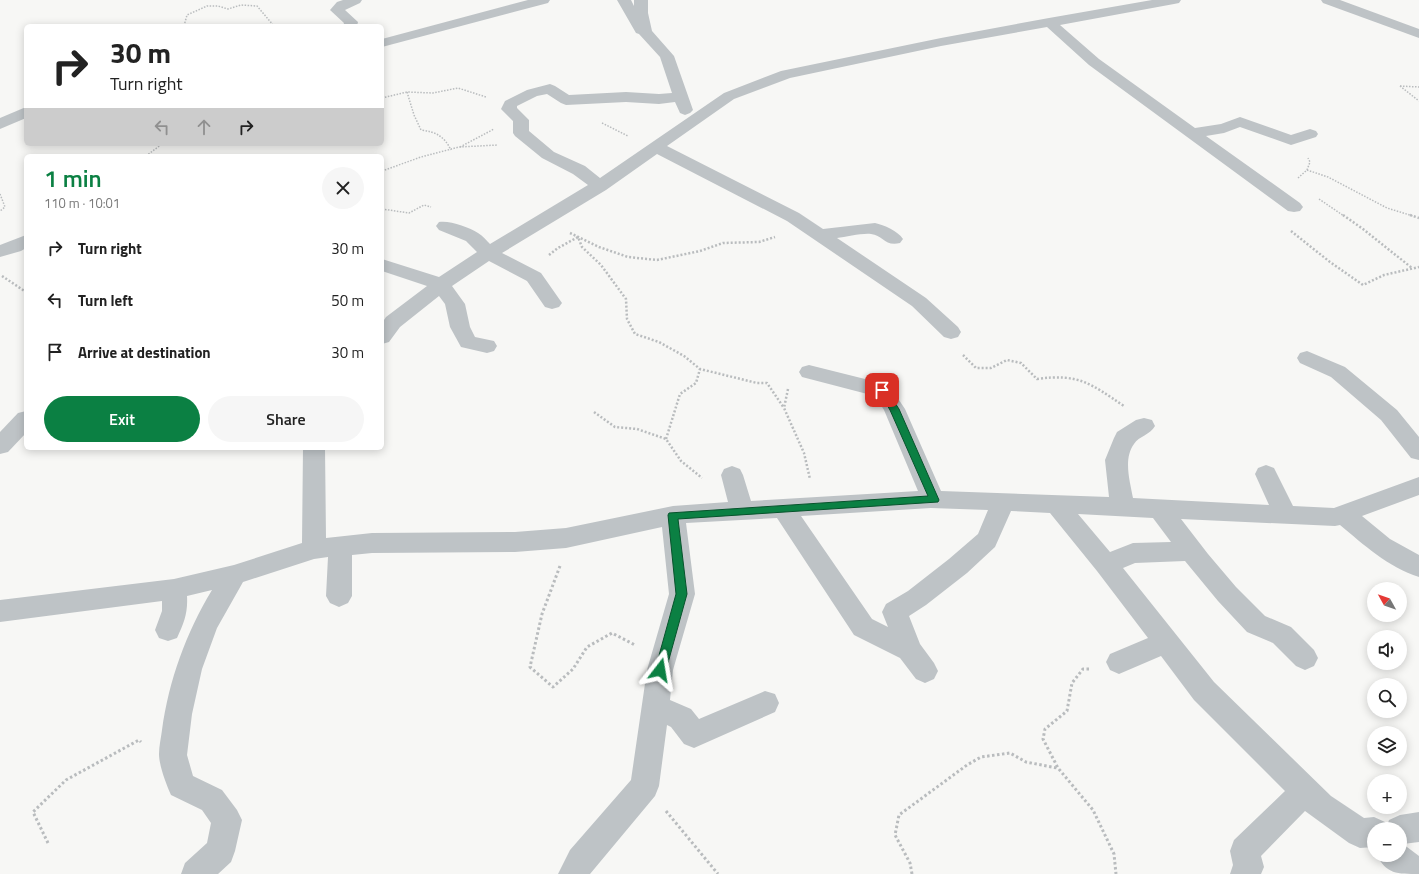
<!DOCTYPE html>
<meta charset="utf-8">
<style>
body{margin:0;font-family:"Titillium Web",sans-serif;background:#f6f6f6;color:#222;height:100vh;display:flex;flex-direction:column;font-size:15px;white-space:nowrap}
*{box-sizing:border-box;margin:0}
p{font-size:13px;color:#767676}
.icon{flex:none;width:22px;height:22px;fill:none;stroke:currentColor;stroke-width:2;stroke-linecap:round;stroke-linejoin:round}
.map{position:relative;flex:1;overflow:hidden}
.sheet{position:absolute;left:24px;top:154px;width:360px;height:296px;display:flex;flex-direction:column;background:#fff;border-radius:6px;box-shadow:0 2px 10px #0003}
.sheet>*{flex:none}
.guide{position:absolute;left:24px;top:24px;width:360px;height:122px;border-radius:6px;box-shadow:0 2px 10px #0003;background:#fff;color:#222;overflow:hidden}
.needle{width:26px;rotate:310deg}
.buttons{position:absolute;left:1367px;top:582px;display:grid;gap:8px}
.buttons a{display:grid;place-items:center;width:40px;height:40px;border-radius:50%;background:#fff;box-shadow:0 2px 10px #0003;font-size:20px}
.pin{position:absolute;display:grid;place-items:center;width:34px;height:34px;color:#fff;margin:-17px;border-radius:8px;box-shadow:0 2px 6px #0006}
.me{position:absolute;width:44px;margin:-22px;rotate:14deg;stroke-linejoin:round;filter:drop-shadow(0 0 3px #0008)}
.turn{display:flex;align-items:center;gap:14px;height:84px;padding:0 20px;font-size:18px}
.turn .icon{width:52px;height:52px;stroke-width:2.5}
.turn b{display:block;font-size:28px;line-height:34px}
.lanes{display:flex;align-items:center;height:38px;padding:0 20px;background:#0003;justify-content:center;gap:20px;direction:ltr}
.lanes .off{opacity:.35}
.round{display:grid;place-items:center;flex:none;width:42px;height:42px;border-radius:21px;background:#f6f6f6}
.overview{display:flex;align-items:center;justify-content:space-between;height:68px;padding:0 20px}
h1{font-size:24px;font-weight:600;line-height:30px;color:#0b8043}
.button{display:flex;gap:8px;margin-top:auto;padding:8px 20px}
.button a{flex:1;height:46px;border-radius:24px;background:#0b8043;color:#fff;font-size:16px;font-weight:600;line-height:46px;text-align:center}
.button a+a{background:#f6f6f6;color:#222}
ul{padding:0;list-style:none}
li{display:flex;align-items:center;gap:12px;height:52px;padding:0 20px}
li div{flex:1}
li b{display:block;font-size:15px}
li em{font-style:normal}
.map>svg:first-child{display:block}
.lines{fill:none;stroke-linecap:round;stroke-linejoin:round}
.path-far2{stroke:#b9bcbe;stroke-width:1.5;stroke-dasharray:1.5 1.5;stroke-linecap:butt}
.path-far1{stroke:#b9bcbe;stroke-width:2.5;stroke-dasharray:2 2;stroke-linecap:butt}
.path{stroke:#b9bcbe;stroke-width:3;stroke-dasharray:2.5 2.5;stroke-linecap:butt}
.street{fill:#bec3c6;fill-rule:evenodd}
.route{fill:#0b8043;stroke:#07532c}
</style>
<div class="map">
<svg width="1419" height="874" viewBox="0 0 1419 874">
<rect width="100%" height="100%" fill="#f7f7f5"/>
<g class="lines">
<g class="path-far2">
<polyline points="184,26 187,15 207,6 218,6 228,9 241,5 257,6 274,26"/>
<polyline points="1400,86 1419,101"/>
<polyline points="1400,86 1419,87"/>
<path d="M407,92L414,115L421,130C436,132 444,136 451,150"/>
<polyline points="382,98 407,92 433,93 458,88 486,97"/>
<polyline points="602,123 628,136"/>
<polyline points="460,147 494,129"/>
<polyline points="146,156 162,144"/>
<polyline points="1307,170 1328,177 1387,208 1413,216"/>
<polyline points="382,171 421,157 459,147 498,145"/>
<polyline points="1298,178 1307,170 1310,162 1308,158"/>
<polyline points="0,194 5,207 0,211"/>
<polyline points="1319,199 1344,216"/>
<polyline points="382,209 409,213 424,205 431,207"/>
</g>
<g class="path-far1">
<polyline points="1343,215 1363,229 1412,268"/>
<polyline points="1410,215 1419,218"/>
<polyline points="1291,231 1330,262 1363,285 1384,275 1419,267"/>
<polyline points="570,233 599,247 628,257 657,260 700,251 723,243 759,242 775,237"/>
<polyline points="549,255 558,248 578,237 582,247 601,265 626,299 627,319 635,334 659,342 684,356 700,369 757,383 767,383 784,408"/>
<polyline points="2,276 26,292"/>
<path d="M963,355L976,368H991L1007,360L1021,363L1037,379C1079,373 1091,384 1124,406"/>
<polyline points="788,389 784,408 804,453 810,479"/>
<polyline points="594,412 615,427 637,429 666,439 681,461 702,478"/>
<polyline points="666,439 680,394 696,383 700,369"/>
</g>
<g class="path">
<polyline points="560,566 542,614 530,667 553,687 573,669 587,647 612,633 635,645"/>
<polyline points="1089,669 1083,669 1072,683 1067,711 1045,729 1043,739 1058,768 1093,810 1114,854 1116,874"/>
<polyline points="666,811 718,874"/>
<polyline points="48,843 33,812 66,780 139,740 141,742"/>
<polyline points="912,874 910,863 895,835 899,815 967,765 981,757 1010,753 1026,762 1057,768"/>
</g>
<g class="street">
<polygon points="343,0 362,0 360,3 345,10 358,22 357,26 343,26 344,23 330,10 337,2"/>
<polygon points="528,0 550,0 548,3 382,47 382,39"/>
<path d="M617,0H631L634,6V0H648V13L652,31L674,56L693,110L690,113L685,115L680,113L675,102L659,104L626,102L566,105L561,103L547,94L537,96L517,106V108L529,120V131L554,152L585,166L600,178L724,93L781,71L941,38L1049,18L1152,0H1181L1179,3L1174,4L1060,25L1099,59L1195,128L1221,124L1240,117L1291,135L1310,129L1316,131L1318,134L1316,137L1291,145L1240,127L1224,133L1206,136L1300,203L1303,207L1300,211L1294,212L1288,211L1089,65L1047,27L941,46L790,78L734,99L667,146L799,213L823,229L875,223C884,225 898,231 903,239L900,243C885,247 883,235 871,234C862,233 846,237 837,238L926,298L958,327L961,332L958,337L951,339L944,337L912,306L787,221L657,154L606,190L502,253L541,273L562,303L559,307L552,309L545,307L527,281L489,261L452,286L465,304L470,327L475,337L494,341L497,346L494,351L487,353L461,347L450,327L445,304L439,296L400,327L389,342L382,344V323L386,317L427,286L382,271V259L439,277L477,252L466,241L439,230L436,226L439,222C449,220 469,227 478,233C483,236 487,241 490,244L588,185L573,174L542,158L515,136L513,133V121L501,109L505,101L527,90L550,84L555,86L569,95L626,92L659,94L672,93L660,57L639,34L636,33Z"/>
<polygon points="1321,0 1340,0 1419,29 1419,38 1323,3"/>
<polygon points="26,107 26,118 0,129 0,118"/>
<polygon points="26,235 26,248 21,251 0,257 0,245"/>
<polygon points="1307,351 1345,367 1397,410 1419,437 1419,460 1411,458 1381,420 1331,377 1300,363 1297,358 1300,353"/>
<path d="M809,365L889,385L905,409L941,491L1109,497L1105,460L1114,438L1117,432L1136,420L1144,418L1152,420L1155,426C1150,435 1139,436 1134,444C1123,459 1130,481 1133,498L1269,505L1255,474L1258,468L1266,465L1274,468L1293,506L1334,508L1419,477V495L1362,516L1390,539L1419,555V577C1388,567 1364,545 1340,525L1335,526L1181,519L1208,554L1236,587L1265,616L1291,627L1314,650L1318,658L1314,666L1305,670L1296,666L1273,643L1247,632L1218,601L1185,561L1135,563L1123,568L1214,682L1331,796L1364,818L1374,817L1385,822L1387,826L1389,820L1400,815L1419,812V842L1403,844L1419,856V874C1397,874 1386,874 1377,855H1400V829H1374V847L1360,848L1349,843L1305,811L1261,856L1264,867L1261,874H1230L1233,865L1230,851L1234,840L1285,791L1194,700L1161,656L1119,674L1110,670L1106,662L1110,654L1148,638L1097,571L1050,513L1011,511L995,547L967,573L926,605L909,616L920,644L934,663L938,671L934,679L925,683L916,679L900,658L854,635L777,518L686,523L695,594L673,670L670,700L691,709L699,719L765,691L775,694L779,703L775,712L694,748L684,744L671,727L667,725L659,786L655,796L590,874H558L570,850L631,780L647,670L669,594L662,527L566,548L515,552L372,553L352,555V596L348,603L339,607L330,603L326,596L328,557L314,559L243,582L217,628L202,669L192,714L187,755L193,776L222,790L237,810L242,820L235,851L231,862L218,874H181L185,863L207,843L211,823L202,810L171,795C166,784 159,765 159,754C159,746 161,738 162,730C169,680 186,633 212,590L187,596C188,613 184,623 177,638L168,641L159,638L155,630L162,611V601L0,622V600L174,579L234,565L302,543L303,448H325L326,538L372,533L515,532L566,528L673,506L728,502L721,475L724,469L732,466L740,469L743,475L751,501L918,491L884,410L875,396L802,377L799,372L802,367ZM931,508L988,510L978,534L949,559L908,591L886,604L882,612L888,627L872,619L801,516ZM1078,514L1153,518L1171,542L1133,543L1110,552Z"/>
<polygon points="26,411 26,433 8,452 0,454 0,432 18,413"/>
</g>
</g>
<polygon class="route" points="882,387 885,388 899,409 939,500 938,502 678,519 687,594 666,670 664,673 660,674 656,673 655,670 676,594 668,515 669,513 928,496 890,410 878,390"/>
</svg>
<div class="buttons">
<a><svg class="needle" viewBox="-14 -14 28 28"><path d="M0-13l5 13h-10z" fill="#e53935"/><path d="M0 13l5-13h-10z" fill="#767676"/></svg></a>
<a><svg class="icon" aria-label="sound" viewBox="0 0 24 24"><path d="M4 9h4l5-4v14l-5-4H4zM17 9q2 3 0 6"/></svg></a>
<a><svg class="icon" aria-label="search" viewBox="0 0 24 24"><circle cx="10" cy="10" r="6"/><path d="M15 15l6 6"/></svg></a>
<a><svg class="icon" aria-label="layers" viewBox="0 0 24 24"><path d="M12 4l9 5-9 5-9-5zM3 14l9 5 9-5"/></svg></a>
<a>+</a>
<a>−</a>
</div>
<div class="pin" style="left:882px;top:390px;background:#d93025"><svg class="icon" aria-label="arrive" viewBox="0 0 24 24"><path d="M6 21V4h12l-3 4 3 4H6"/></svg></div>
<svg class="me" style="left:660px;top:670px" viewBox="-20 -20 40 40"><path d="M0-17L14 15 0 8-14 15z" fill="#0b8043" stroke="#fff" stroke-width="4"/></svg>
<div class="guide">
<div class="turn"><svg class="icon" aria-label="right" viewBox="0 0 24 24"><path d="M7 20v-9h11M14 6l5 5-5 5"/></svg><div><b>30 m</b>Turn right</div></div>
<div class="lanes"><svg class="icon off" aria-label="left" viewBox="0 0 24 24"><path d="M17 20v-9H6M10 6l-5 5 5 5"/></svg><svg class="icon off" aria-label="ahead" viewBox="0 0 24 24"><path d="M12 20V5M6 11l6-6 6 6"/></svg><svg class="icon" aria-label="right" viewBox="0 0 24 24"><path d="M7 20v-9h11M14 6l5 5-5 5"/></svg></div>
</div>
<section class="sheet">
<div class="overview"><div><h1>1 min</h1><p>110 m · 10:01</p></div><a class="round"><svg class="icon" aria-label="close" viewBox="0 0 24 24"><path d="M6 6l12 12M18 6L6 18"/></svg></a></div>
<ul>
<li><svg class="icon" aria-label="right" viewBox="0 0 24 24"><path d="M7 20v-9h11M14 6l5 5-5 5"/></svg><div><b>Turn right</b></div><em>30 m</em></li>
<li><svg class="icon" aria-label="left" viewBox="0 0 24 24"><path d="M17 20v-9H6M10 6l-5 5 5 5"/></svg><div><b>Turn left</b></div><em>50 m</em></li>
<li><svg class="icon" aria-label="arrive" viewBox="0 0 24 24"><path d="M6 21V4h12l-3 4 3 4H6"/></svg><div><b>Arrive at destination</b></div><em>30 m</em></li>
</ul>
<div class="button"><a>Exit</a><a>Share</a></div>
</section>
</div>
